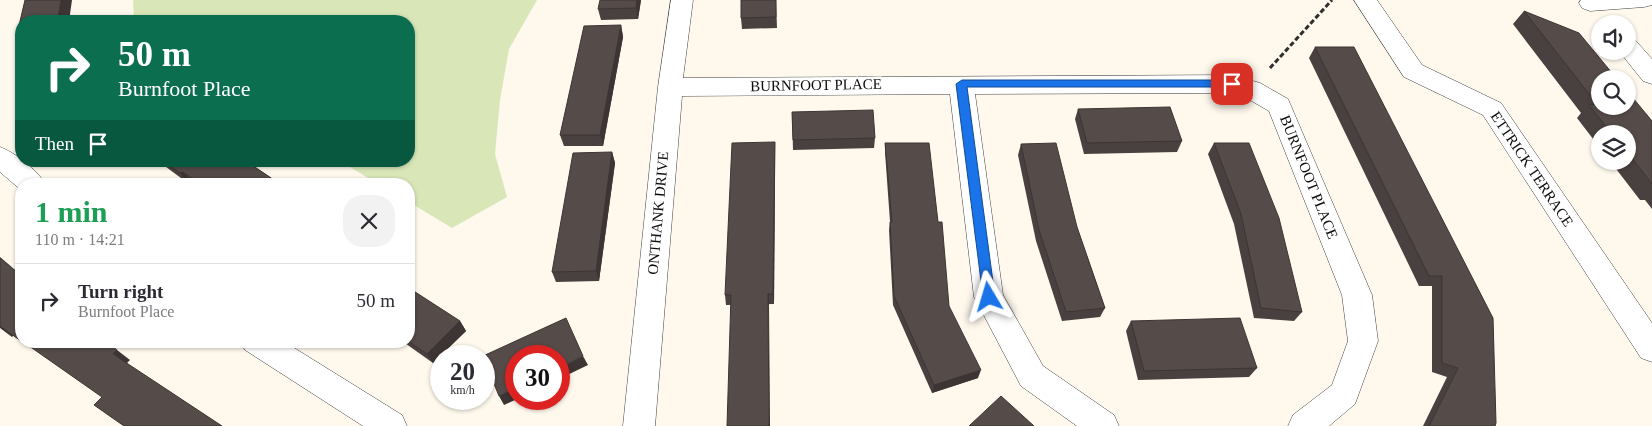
<!DOCTYPE html>
<meta charset="utf-8">
<style>
body{margin:0;font-family:Georgia,serif;background:#f2f2f3;color:#2b2b33;height:100vh;display:flex;flex-direction:column;font-size:19px;white-space:nowrap}
*{box-sizing:border-box;margin:0}
p{font-size:16px;color:#7c7c81}
.icon{flex:none;width:28px;height:28px;fill:none;stroke:currentColor;stroke-width:2;stroke-linecap:round;stroke-linejoin:round}
.map{position:relative;flex:1;overflow:hidden}
.sheet{position:absolute;left:15px;top:178px;width:400px;height:170px;display:flex;flex-direction:column;background:#fff;border-radius:20px;box-shadow:0 1px 4px #0004}
.sheet>*{flex:none}
.guide{position:absolute;left:15px;top:15px;width:400px;height:152px;border-radius:20px;box-shadow:0 1px 4px #0004;background:#0b6e4f;color:#fff;overflow:hidden}
.tools{position:absolute;left:1591px;top:15px;display:grid;gap:10px}
.tools a{display:grid;place-items:center;width:45px;height:45px;border-radius:50%;background:#fff;box-shadow:0 1px 4px #0004;font-size:25px}
.speed{position:absolute;left:430px;top:345px;display:flex;gap:10px;font-size:25px;font-weight:700;text-align:center}
.speed>*{display:grid;place-content:center;width:65px;height:65px;border-radius:50%;background:#fff;box-shadow:0 1px 4px #0004;line-height:1}
.speed small{font-size:12px;font-weight:400}
.speed .limit{border:8px solid #d22;background:#fff;color:#111}
.pin{position:absolute;display:grid;place-items:center;width:42px;height:42px;color:#fff;margin:-21px;border-radius:10px;box-shadow:0 2px 8px #0006}
.me{position:absolute;width:55px;margin:-28px;rotate:353deg;stroke-linejoin:round;filter:drop-shadow(0 0 4px #0008)}
.turn{display:flex;align-items:center;gap:18px;height:105px;padding:0 20px;font-size:22px}
.turn .icon{width:65px;height:65px;stroke-width:2.5}
.turn b{display:block;font-size:35px;line-height:42px}
.then{display:flex;align-items:center;height:48px;padding:0 20px;background:#0003;gap:10px;font-size:19px}
.round{display:grid;place-items:center;flex:none;width:52px;height:52px;border-radius:20px;background:#f2f2f3}
.headline{display:flex;align-items:center;justify-content:space-between;height:85px;padding:0 20px}
h1{font-size:30px;font-weight:700;line-height:38px;color:#1e9e55}
ul{padding:0;list-style:none}
li{display:flex;align-items:center;gap:15px;height:75px;padding:0 20px;border-top:1px solid #e1e1e2}
li div{flex:1}
li b{display:block;font-size:19px}
li em{font-style:normal}
.map>svg:first-child{display:block}
.green{fill:#d9e7b8}
.lines{fill:none;stroke-linecap:round;stroke-linejoin:round}
.minor-casing{stroke:#404040;stroke-width:1}
.path{stroke:#2f2f2f;stroke-width:3;stroke-dasharray:5 2.5;stroke-linecap:butt}
.minor{fill:#fff;fill-rule:evenodd}
.wall{fill:#49413f}
.shaded-wall{fill:#3c3533}
.building{fill:#554c49;stroke:#3c3533}
.route{fill:#1a73e8;stroke:#114b97}
.labels{text-anchor:middle;stroke-width:5;stroke-linejoin:round;paint-order:stroke}
.street-label{font-size:15px;fill:#0d0d0d;stroke:#fff}
</style>
<div class="map">
<svg width="1652" height="426" viewBox="0 0 1652 426">
<rect width="100%" height="100%" fill="#fef8ed"/>
<polygon class="green" points="133,0 537,0 509,49 500,100 495,154 507,197 452,228 409,202 409,184 378,184 340,161 409,161 409,21 134,21"/>
<g class="lines">
<g class="minor-casing">
<g id="minor">
<polygon points="671,0 693,0 683,78 1232,75 1260,83 1288,99 1372,295 1378,341 1355,404 1329,426 1288,426 1293,415 1332,385 1348,341 1342,295 1269,111 1243,96 1232,93 975,94 1003,295 1043,366 1114,415 1119,426 1077,426 1021,386 979,306 974,297 950,94 682,96 655,426 623,426 658,87"/>
<polygon points="1354,0 1377,0 1422,65 1501,103 1652,323 1652,362 1641,358 1483,115 1404,77"/>
<polygon points="1581,0 1652,0 1652,5 1644,7 1590,11 1582,8 1579,3"/>
<polygon points="1628,39 1636,41 1652,59 1652,84 1643,81 1619,51 1628,51"/>
<path d="M0,147C14,152 38,170 45,184H21V190L0,172Z"/>
<polygon points="241,341 283,341 402,415 407,426 363,426 245,350"/>
</g>
</g>
<polyline class="path" points="1270,68 1332,0"/>
<use href="#minor" class="minor"/>
</g>
<g class="wall">
<polygon points="641,0 638,19 601,20 598,9"/>
<polygon points="776,0 777,28 742,29 741,18"/>
<polygon points="1524,11 1652,121 1652,209 1645,200 1640,200 1610,161 1628,161 1628,134 1600,134 1600,148 1577,118 1581,113 1513,24"/>
<polygon points="621,25 623,37 603,146 564,146 560,135"/>
<polygon points="1315,47 1493,318 1495,426 1423,426 1447,377 1432,372 1432,286 1419,286 1309,58"/>
<polygon points="1078,109 1182,141 1177,152 1084,154 1075,119"/>
<polygon points="792,112 875,138 874,148 793,150"/>
<polygon points="775,142 775,153 774,304 726,305 725,295"/>
<polygon points="885,143 938,222 949,306 978,378 932,393 893,305 889,230 890,222 885,152"/>
<polygon points="1214,143 1302,312 1294,321 1254,318 1234,224 1208,154"/>
<polygon points="1021,144 1077,227 1105,308 1100,317 1062,321 1036,241 1018,155"/>
<polygon points="612,152 615,163 599,281 556,282 552,272"/>
<polygon points="158,161 246,161 280,184 194,184 192,182 189,184"/>
<polygon points="460,321 466,331 433,363 402,341 409,341"/>
<polygon points="1131,321 1257,368 1249,377 1138,380 1126,331"/>
</g>
<g class="shaded-wall">
<polygon points="61,0 72,0 69,21 57,21"/>
<polygon points="637,0 641,0 638,19 636,8"/>
<polygon points="621,25 623,37 603,146 600,135"/>
<polygon points="775,142 775,153 774,304 773,294"/>
<polygon points="612,152 615,163 599,281 596,271"/>
<polygon points="183,172 192,182 189,184 180,173"/>
<polygon points="0,257 21,275 21,276 0,258"/>
<polygon points="768,294 769,304 770,426 769,426"/>
<polygon points="460,321 466,331 433,363 427,354"/>
<polygon points="0,326 14,335 12,337 0,328"/>
<polygon points="117,350 130,360 126,364 113,354"/>
<polygon points="583,356 588,365 559,379 559,368"/>
<polygon points="981,370 978,378 932,393 934,385"/>
<polygon points="516,388 516,399 517,399 504,405 499,396"/>
</g>
<g class="building">
<polygon points="25,0 61,0 57,21 21,21 21,65 17,34"/>
<polygon points="600,0 637,0 636,8 598,9"/>
<polygon points="741,0 776,0 776,17 741,18"/>
<polygon points="1524,11 1579,33 1617,79 1600,79 1600,106 1628,106 1628,92 1652,121 1652,184 1628,153 1628,134 1612,134 1589,105 1597,104"/>
<polygon points="621,25 600,135 560,135 584,26"/>
<polygon points="1315,47 1354,47 1493,318 1496,423 1495,426 1429,426 1458,368 1442,363 1442,276 1429,276"/>
<polygon points="1170,107 1182,141 1087,143 1078,109"/>
<polygon points="873,110 875,138 793,140 792,112"/>
<polygon points="775,142 773,294 768,294 769,426 727,426 731,295 725,295 732,143"/>
<polygon points="885,143 929,143 938,222 942,222 949,306 981,370 934,385 894,296 890,222 892,222"/>
<polygon points="1056,143 1077,227 1105,308 1066,312 1039,230 1021,144"/>
<polygon points="1214,143 1249,143 1279,218 1302,312 1261,308 1241,214"/>
<polygon points="612,152 596,271 552,272 573,153"/>
<polygon points="163,161 246,161 280,184 200,184 183,172 180,173"/>
<polygon points="0,258 21,276 21,341 0,326"/>
<polygon points="409,288 460,321 427,354 408,341"/>
<polygon points="566,318 583,356 559,368 559,356 516,356 516,388 499,396 484,359 484,356 483,356"/>
<polygon points="1240,318 1257,368 1144,371 1131,321"/>
<polygon points="22,341 105,341 117,350 113,354 222,426 124,426 94,405 102,397"/>
<polygon points="1001,396 1034,426 969,426"/>
</g>
<polygon class="route" points="962,80 1232,80 1237,84 1232,87 967,87 995,297 993,301 989,302 985,301 983,297 956,84"/>
<g class="labels">
<g class="street-label">
<text transform="translate(816 85) rotate(-1)" y="5">BURNFOOT PLACE</text>
<text transform="translate(1532 169) rotate(56)" y="5">ETTRICK TERRACE</text>
<text transform="translate(1309 177) rotate(68)" y="5">BURNFOOT PLACE</text>
<text transform="translate(658 213) rotate(-85)" y="5">ONTHANK DRIVE</text>
</g>
</g>
</svg>
<div class="tools">
<a><svg class="icon" aria-label="sound" viewBox="0 0 24 24"><path d="M4 9h4l5-4v14l-5-4H4zM17 9q2 3 0 6"/></svg></a>
<a><svg class="icon" aria-label="search" viewBox="0 0 24 24"><circle cx="10" cy="10" r="6"/><path d="M15 15l6 6"/></svg></a>
<a><svg class="icon" aria-label="layers" viewBox="0 0 24 24"><path d="M12 4l9 5-9 5-9-5zM3 14l9 5 9-5"/></svg></a>
</div>
<div class="speed"><div>20<small>km/h</small></div><div class="limit">30</div></div>
<div class="pin" style="left:1232px;top:84px;background:#d93025"><svg class="icon" aria-label="arrive" viewBox="0 0 24 24"><path d="M6 21V4h12l-3 4 3 4H6"/></svg></div>
<svg class="me" style="left:989px;top:297px" viewBox="-20 -20 40 40"><path d="M0-17L14 15 0 8-14 15z" fill="#1a73e8" stroke="#fff" stroke-width="4"/></svg>
<div class="guide">
<div class="turn"><svg class="icon" aria-label="right" viewBox="0 0 24 24"><path d="M7 20v-9h11M14 6l5 5-5 5"/></svg><div><b>50 m</b>Burnfoot Place</div></div>
<div class="then">Then<svg class="icon" aria-label="arrive" viewBox="0 0 24 24"><path d="M6 21V4h12l-3 4 3 4H6"/></svg></div>
</div>
<section class="sheet">
<div class="headline"><div><h1>1 min</h1><p>110 m · 14:21</p></div><a class="round"><svg class="icon" aria-label="close" viewBox="0 0 24 24"><path d="M6 6l12 12M18 6L6 18"/></svg></a></div>
<ul>
<li><svg class="icon" aria-label="right" viewBox="0 0 24 24"><path d="M7 20v-9h11M14 6l5 5-5 5"/></svg><div><b>Turn right</b><p>Burnfoot Place</p></div><em>50 m</em></li>
</ul>
</section>
</div>
